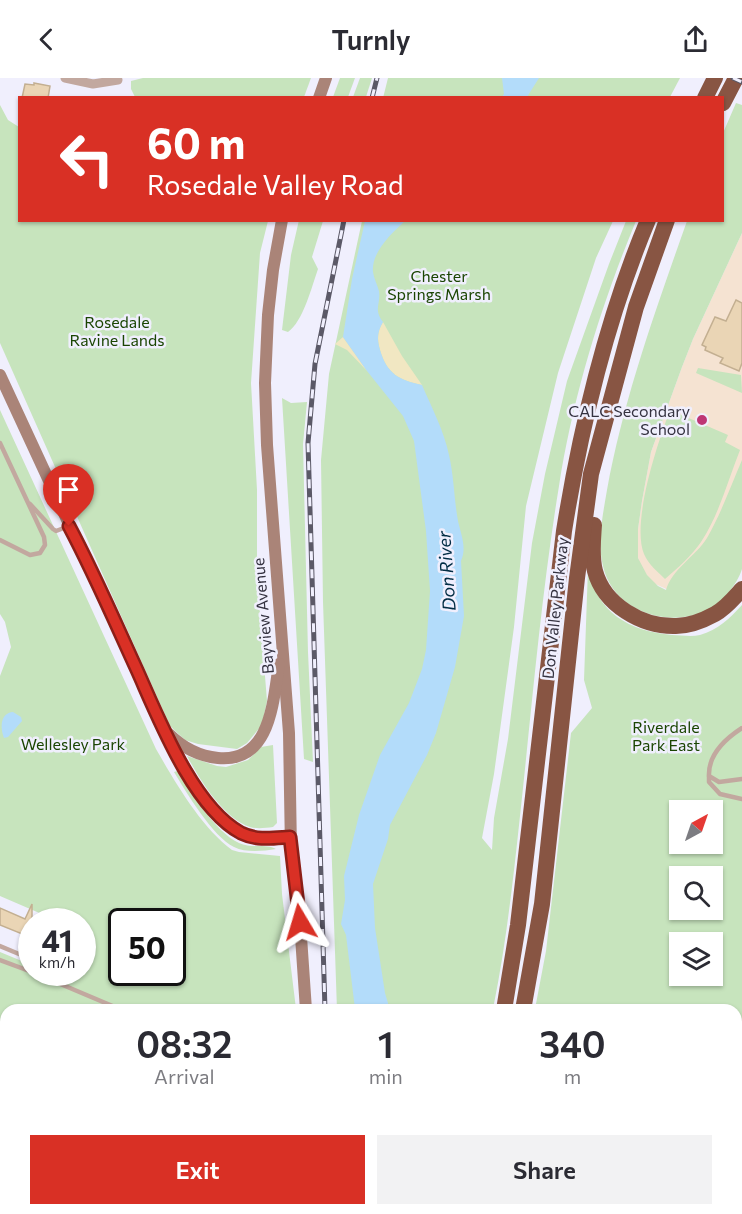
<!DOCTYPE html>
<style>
body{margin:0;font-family:Commissioner,sans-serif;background:#f2f2f3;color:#2b2b33;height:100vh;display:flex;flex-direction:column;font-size:22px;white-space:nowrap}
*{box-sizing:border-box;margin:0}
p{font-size:20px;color:#7c7c81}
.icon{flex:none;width:33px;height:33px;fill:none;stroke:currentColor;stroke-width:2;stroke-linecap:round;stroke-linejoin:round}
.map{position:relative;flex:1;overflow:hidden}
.drawer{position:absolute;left:0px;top:926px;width:742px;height:212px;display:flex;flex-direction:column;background:#fff;border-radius:18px 18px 0 0;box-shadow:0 2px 4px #0004}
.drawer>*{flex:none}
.guide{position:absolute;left:18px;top:18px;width:706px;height:126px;border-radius:0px;box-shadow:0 2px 4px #0004;background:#d93025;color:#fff;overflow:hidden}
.needle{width:39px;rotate:40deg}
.fabs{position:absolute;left:669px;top:722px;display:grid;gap:12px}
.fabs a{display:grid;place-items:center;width:54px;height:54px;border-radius:0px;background:#fff;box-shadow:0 2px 4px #0004;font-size:30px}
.speed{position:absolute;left:18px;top:830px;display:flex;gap:12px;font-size:30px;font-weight:700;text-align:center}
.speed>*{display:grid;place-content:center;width:78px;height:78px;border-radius:50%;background:#fff;box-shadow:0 2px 4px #0004;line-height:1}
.speed small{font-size:15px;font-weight:400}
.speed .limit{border:3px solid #111;border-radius:9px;background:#fff;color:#111}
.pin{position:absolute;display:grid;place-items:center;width:51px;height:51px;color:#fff;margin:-62px -26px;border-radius:50% 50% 50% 0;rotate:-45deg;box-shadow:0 0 6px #0007}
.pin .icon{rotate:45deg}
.me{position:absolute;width:66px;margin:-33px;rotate:353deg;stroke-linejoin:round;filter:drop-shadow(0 0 4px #0008)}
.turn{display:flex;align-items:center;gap:21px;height:126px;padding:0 30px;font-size:27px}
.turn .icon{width:78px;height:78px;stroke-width:2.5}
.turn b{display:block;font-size:42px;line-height:51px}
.eta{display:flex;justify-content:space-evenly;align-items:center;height:102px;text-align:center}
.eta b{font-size:36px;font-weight:600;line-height:42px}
.action{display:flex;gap:12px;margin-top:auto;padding:12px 30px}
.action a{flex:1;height:69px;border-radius:0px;background:#d93025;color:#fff;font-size:24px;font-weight:600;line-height:69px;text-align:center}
.action a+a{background:#f2f2f3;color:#2b2b33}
header{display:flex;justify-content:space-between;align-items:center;height:78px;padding:0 30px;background:#fff;font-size:27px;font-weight:600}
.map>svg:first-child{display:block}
.education{fill:#f5e3d2}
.green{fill:#c7e4bd;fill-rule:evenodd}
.sand{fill:#f1e7c2}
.water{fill:#b3dcfa}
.building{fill:#ead5b5;stroke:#c3af91;stroke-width:1.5}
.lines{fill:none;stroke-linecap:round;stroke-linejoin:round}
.lane{stroke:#c2a89f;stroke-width:4.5}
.street{stroke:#c2a89f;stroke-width:9}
.secondary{stroke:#aa8478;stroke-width:12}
.highway{stroke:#885543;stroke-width:16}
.rail-casing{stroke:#5b5967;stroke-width:5}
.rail{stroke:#f0effd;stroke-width:3;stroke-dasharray:9;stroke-linecap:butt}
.route-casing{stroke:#8d1f18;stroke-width:15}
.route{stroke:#d93025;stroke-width:10}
.poi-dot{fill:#be3674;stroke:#f0effd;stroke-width:2}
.labels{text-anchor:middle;stroke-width:5;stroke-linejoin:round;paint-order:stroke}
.park-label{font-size:16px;fill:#1a4502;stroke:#f0effd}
.poi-label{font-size:16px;fill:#343240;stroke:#f0effd;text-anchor:end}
.street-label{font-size:16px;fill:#343240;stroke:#f0effd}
.water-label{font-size:18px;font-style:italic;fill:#022d45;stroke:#f0effd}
</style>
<header><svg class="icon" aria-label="back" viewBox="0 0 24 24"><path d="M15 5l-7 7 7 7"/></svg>Turnly<svg class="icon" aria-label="share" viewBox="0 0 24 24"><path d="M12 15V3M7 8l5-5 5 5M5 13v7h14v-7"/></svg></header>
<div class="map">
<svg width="742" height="1136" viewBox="0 0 742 1136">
<rect width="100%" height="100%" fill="#f0effd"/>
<polygon class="education" points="742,155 742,442 673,514 653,505 641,490 638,480 638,451 642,423 651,374 682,289 693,261"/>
<g class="green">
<polygon points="143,0 311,0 304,19 135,19 131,11 131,3"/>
<polygon points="340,0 355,0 348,19 333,19"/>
<polygon points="360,0 372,0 366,19 353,19"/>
<polygon points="388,0 680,0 670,19 383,20"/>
<path d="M736,25L742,27V155L693,261L682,289L651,374L642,423L638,451V480L647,497L658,508L666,512C672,491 696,478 707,460C721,436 731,407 742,382C742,407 742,433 742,459C742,469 742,481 742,491C740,498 734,508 729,514C695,558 615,543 603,488C597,463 603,436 607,412C624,319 656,231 687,143L723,142V55Z"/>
<polygon points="0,27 8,42 19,49 20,142 268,143 260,175 251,305 257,412 257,498 267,623 262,647 247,665 237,671 198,666 185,662 170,648 0,265"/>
<path d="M299,142L323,143L312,179L318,191C312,208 303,244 288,254L282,252L291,177Z"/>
<path d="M362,143H613L596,180L558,295L526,428L514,549L494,696L482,760L492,772L494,740L508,661L532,465L545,396L567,303L609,186L626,143H636C601,227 573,318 559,408C541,518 532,628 520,738C513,803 506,867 493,931L337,932L323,524L321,382L329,296Z"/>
<polygon points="698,290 741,297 742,315 696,295"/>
<polygon points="282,320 291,325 307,324 303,366 308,574 313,684 304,681"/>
<path d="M0,332L156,671C175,704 201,749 232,772L239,774L280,778L282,816L296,931L6,932V1131H273L271,1136H0V874L29,886L31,884L32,894H82V843H50L51,840L0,818V598L11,569L5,544L0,536ZM122,843H172V894H122Z"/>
<path d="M670,332L728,357L725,364L740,372C728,402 719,437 701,464C691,478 678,490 665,501C657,493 649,487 644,476C631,444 658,364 670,332Z"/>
<path d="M588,490C597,535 629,553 672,557C681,557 691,559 700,557C718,552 730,540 742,527V1136H462L465,1131H736V932L535,931L546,873L571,655L592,630L584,602ZM680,732H712V765H680ZM680,798H712V831H680ZM680,864H712V897H680Z"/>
<path d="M273,667L277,745L273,749C265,750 257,751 250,749C223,740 200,702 187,678L217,688L226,689L248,682L261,669Z"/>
<path d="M177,693C193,716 214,753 239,765C251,771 265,765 276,771C263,773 246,775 234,769C213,759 186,714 174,694Z"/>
<polygon points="324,1131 418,1131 415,1136 322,1136"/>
</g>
<g class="sand">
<path d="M383,244L402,278L422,307C399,302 387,296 380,272C377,261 377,254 383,244Z"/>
<polygon points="343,259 367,293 347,272 335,266"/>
</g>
<g class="water">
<polygon points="502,0 539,0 527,19 501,20 504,16"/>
<path d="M365,143H405C392,155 371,174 373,194C374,201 377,206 379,213C381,227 373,230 383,244C377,254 377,261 380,272C387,296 399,302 422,307C432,330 444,353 449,377C454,399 454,421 458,443C461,457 467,469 461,483L464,538L455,589L436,655L427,677L390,747L388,761L373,806L375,850L385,915L390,932L355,931L346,857L341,846L345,822L344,798L359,737L380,677L409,625L422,591L426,572L430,513L426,453L414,363L403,338L367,293L343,259L352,201Z"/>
<path d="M13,634L21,639L22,643L8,659L4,660C0,650 0,635 13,634Z"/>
<polygon points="357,1131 394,1131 393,1136 355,1136"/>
</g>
<g class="building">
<polygon points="34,5 50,8 48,20 22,20 25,6 34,7"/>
<polygon points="736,222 742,225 742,285 739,293 720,285 723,280 705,272 706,269 702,267 715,239 726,243"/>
<polygon points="32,826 32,860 0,847 0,830 25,841"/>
</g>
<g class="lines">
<g class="lane">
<polyline points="0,365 44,459 45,467 40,475 30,477 0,462"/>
<polyline points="30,426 53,451 56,453 69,448"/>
<path d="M742,650C725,661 708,677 709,698L719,704L742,701"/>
<polyline points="709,698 709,704 720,716 742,721"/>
<polyline points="0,868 19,876"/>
<polyline points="0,882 32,894"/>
<polyline points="32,894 122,932"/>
<polyline points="0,959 6,961"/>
</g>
<polyline class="street" points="65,0 93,6 118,2"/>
<g class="secondary">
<polyline points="319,20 326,0"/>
<polyline points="282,142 273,192 268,237 265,305 267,367 289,655 291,772 300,844 306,932"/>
<path d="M0,297L163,649C182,684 210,748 253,760C265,763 278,760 290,759"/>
<path d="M169,656C183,670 198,678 218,680C271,685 273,623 279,586"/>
<polyline points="284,1136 285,1131"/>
</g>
<g class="highway">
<polyline points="705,20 715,0"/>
<polyline points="723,25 736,0"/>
<path d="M594,447C593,462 591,478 595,493C604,527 642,549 676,548C689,548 704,542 715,536C726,530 734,520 742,511"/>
<path d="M504,932L518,847L564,453C581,347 606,242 648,142"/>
<polyline points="523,932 542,826 577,500 591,396 636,229 667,142"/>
<polyline points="429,1136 431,1131"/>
<polyline points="449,1136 452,1131"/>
</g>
<g class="rail-casing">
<g id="rail">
<polyline points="733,0 742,4"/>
<polyline points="372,20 377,0"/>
<polyline points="325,932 308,365 315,286 344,142"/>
<polyline points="308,1136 310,1131"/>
</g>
</g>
<use href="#rail" class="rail"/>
</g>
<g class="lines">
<g class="route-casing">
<path id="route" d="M69,448C94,495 115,544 137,592C159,641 193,729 241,755C257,763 274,760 290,759L300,844"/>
</g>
<use href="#route" class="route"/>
</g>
<circle class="poi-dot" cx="702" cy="342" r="6"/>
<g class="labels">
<g class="park-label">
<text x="439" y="204">Chester<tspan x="439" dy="18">Springs Marsh</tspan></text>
<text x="117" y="250">Rosedale<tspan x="117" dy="18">Ravine Lands</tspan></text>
<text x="666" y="655">Riverdale<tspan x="666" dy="18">Park East</tspan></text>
<text x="73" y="672">Wellesley Park</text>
</g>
<g class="poi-label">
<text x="690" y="339">CALC Secondary<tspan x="690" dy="18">School</tspan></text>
</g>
<g class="street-label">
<text transform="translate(555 530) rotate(-84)" y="6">Don Valley Parkway</text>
<text transform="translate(263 538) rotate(-95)" y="6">Bayview Avenue</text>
</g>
<g class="water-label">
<text transform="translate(447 493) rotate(-94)" y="6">Don River</text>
</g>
</g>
</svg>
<div class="fabs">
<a><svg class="needle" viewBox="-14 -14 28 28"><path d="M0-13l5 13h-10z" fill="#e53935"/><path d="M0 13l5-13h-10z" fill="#7c7c81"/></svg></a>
<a><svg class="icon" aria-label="search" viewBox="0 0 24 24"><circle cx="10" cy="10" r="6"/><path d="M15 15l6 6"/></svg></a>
<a><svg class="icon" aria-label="layers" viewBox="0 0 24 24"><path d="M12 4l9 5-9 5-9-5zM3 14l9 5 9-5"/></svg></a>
</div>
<div class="speed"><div>41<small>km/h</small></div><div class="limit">50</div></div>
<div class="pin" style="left:69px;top:448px;background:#d93025"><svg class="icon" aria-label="arrive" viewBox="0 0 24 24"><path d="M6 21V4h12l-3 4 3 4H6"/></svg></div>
<svg class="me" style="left:300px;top:844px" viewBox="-20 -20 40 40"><path d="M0-17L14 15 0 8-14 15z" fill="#d93025" stroke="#fff" stroke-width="4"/></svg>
<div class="guide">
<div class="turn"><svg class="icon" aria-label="left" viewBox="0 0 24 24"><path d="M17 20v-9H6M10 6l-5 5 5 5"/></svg><div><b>60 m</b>Rosedale Valley Road</div></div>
</div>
<section class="drawer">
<div class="eta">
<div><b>08:32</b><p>Arrival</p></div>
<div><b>1</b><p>min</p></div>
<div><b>340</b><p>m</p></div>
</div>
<div class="action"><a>Exit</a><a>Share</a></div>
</section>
</div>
